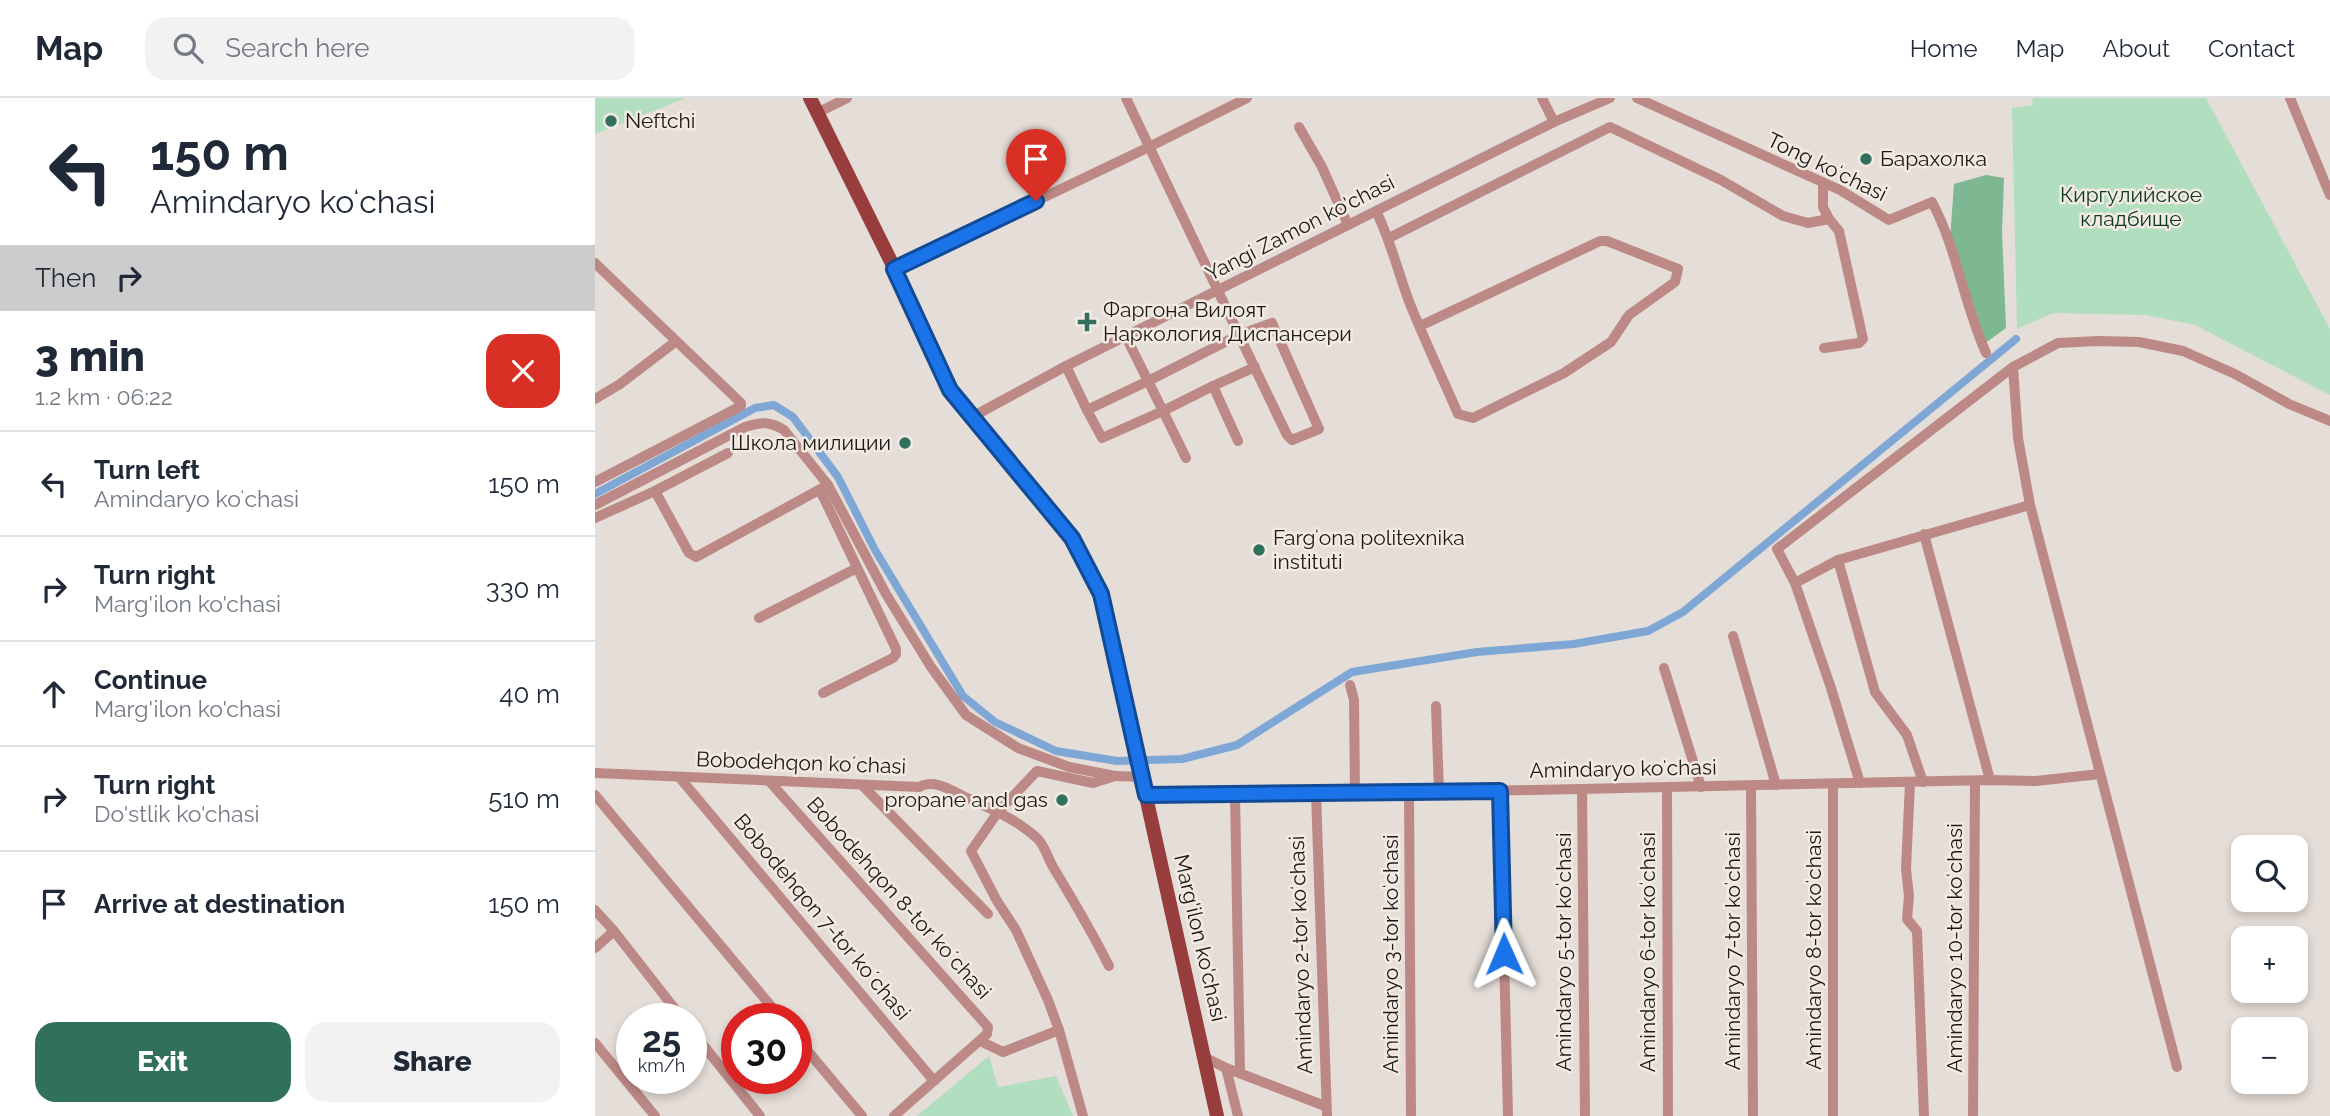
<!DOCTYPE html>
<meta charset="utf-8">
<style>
body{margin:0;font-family:Raleway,sans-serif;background:#f2f2f3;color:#1f2937;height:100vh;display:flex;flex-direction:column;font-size:26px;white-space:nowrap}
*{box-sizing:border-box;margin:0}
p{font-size:23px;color:#747a83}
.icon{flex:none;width:38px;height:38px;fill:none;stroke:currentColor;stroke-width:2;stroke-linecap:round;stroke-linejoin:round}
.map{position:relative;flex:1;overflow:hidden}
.side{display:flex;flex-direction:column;background:#fff;width:595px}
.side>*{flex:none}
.top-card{background:#fff;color:#1f2937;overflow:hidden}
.fabs{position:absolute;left:1636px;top:737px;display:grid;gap:14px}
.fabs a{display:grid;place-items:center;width:77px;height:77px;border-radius:14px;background:#fff;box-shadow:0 4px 10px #0003;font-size:35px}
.speed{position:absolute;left:21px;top:905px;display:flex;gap:14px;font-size:35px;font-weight:700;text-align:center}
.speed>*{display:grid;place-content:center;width:91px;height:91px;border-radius:50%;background:#fff;box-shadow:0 4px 10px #0003;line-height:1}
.speed small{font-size:18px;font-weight:400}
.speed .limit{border:10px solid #d22;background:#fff;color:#111}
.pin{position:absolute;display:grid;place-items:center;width:60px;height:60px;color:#fff;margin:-72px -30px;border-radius:50% 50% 50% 0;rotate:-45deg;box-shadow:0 0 7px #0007}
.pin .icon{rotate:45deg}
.me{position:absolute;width:77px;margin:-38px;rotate:359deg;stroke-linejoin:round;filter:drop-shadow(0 0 5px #0008)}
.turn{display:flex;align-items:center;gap:24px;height:147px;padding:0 35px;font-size:32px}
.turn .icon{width:91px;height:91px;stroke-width:2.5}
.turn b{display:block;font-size:49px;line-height:60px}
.then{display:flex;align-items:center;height:66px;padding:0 35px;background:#0003;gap:14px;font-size:26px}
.round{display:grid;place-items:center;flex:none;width:74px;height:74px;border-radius:21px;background:#f2f2f3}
.summary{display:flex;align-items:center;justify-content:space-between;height:119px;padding:0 35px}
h1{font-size:42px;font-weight:800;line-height:52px}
.action{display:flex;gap:14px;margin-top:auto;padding:14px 35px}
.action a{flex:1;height:80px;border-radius:21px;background:#32705e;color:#fff;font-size:28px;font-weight:800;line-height:80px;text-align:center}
.action a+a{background:#f2f2f3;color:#1f2937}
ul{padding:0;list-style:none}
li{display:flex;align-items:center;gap:21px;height:105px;padding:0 35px;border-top:2px solid #e0e1e3}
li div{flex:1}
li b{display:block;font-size:26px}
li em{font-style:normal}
header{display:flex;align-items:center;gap:42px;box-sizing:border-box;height:98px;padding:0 35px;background:#fff;border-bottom:2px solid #e0e1e3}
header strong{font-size:33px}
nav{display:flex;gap:38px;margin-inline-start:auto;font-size:24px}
.search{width:490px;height:63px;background:#f2f2f3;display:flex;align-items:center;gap:18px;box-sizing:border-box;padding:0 24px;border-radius:21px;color:#747a83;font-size:26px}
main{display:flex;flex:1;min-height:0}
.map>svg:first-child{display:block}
.green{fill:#b2dec0}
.forest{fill:#7eb892}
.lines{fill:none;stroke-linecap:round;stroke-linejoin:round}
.canal{stroke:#7ea7d6;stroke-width:8}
.minor{stroke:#bd8986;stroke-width:10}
.major{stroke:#973d3e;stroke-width:14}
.route-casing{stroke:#114b97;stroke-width:18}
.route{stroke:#1a73e8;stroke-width:12}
.poi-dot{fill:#32705e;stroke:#f3eae4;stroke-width:2.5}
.labels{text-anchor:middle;stroke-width:5;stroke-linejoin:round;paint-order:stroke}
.poi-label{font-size:21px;fill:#1c1917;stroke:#f3eae4;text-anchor:start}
.street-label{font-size:21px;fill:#1c1917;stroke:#f3eae4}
.park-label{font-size:21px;fill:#0b3a21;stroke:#f3eae4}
</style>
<header>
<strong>Map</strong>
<div class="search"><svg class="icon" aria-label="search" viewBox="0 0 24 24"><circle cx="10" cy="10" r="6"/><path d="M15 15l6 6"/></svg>Search here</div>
<nav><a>Home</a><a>Map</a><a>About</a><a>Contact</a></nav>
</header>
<main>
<section class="side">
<div class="top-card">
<div class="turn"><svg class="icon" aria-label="left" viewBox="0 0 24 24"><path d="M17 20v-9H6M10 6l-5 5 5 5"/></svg><div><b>150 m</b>Amindaryo koʻchasi</div></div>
<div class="then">Then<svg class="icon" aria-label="right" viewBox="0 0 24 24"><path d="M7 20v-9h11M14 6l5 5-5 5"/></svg></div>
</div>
<div class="summary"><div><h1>3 min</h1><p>1.2 km · 06:22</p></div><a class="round" style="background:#d93025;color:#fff"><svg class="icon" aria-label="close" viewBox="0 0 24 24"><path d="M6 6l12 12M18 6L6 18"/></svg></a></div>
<ul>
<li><svg class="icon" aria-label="left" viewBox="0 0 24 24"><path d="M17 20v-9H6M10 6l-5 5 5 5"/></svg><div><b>Turn left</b><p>Amindaryo koʻchasi</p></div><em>150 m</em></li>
<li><svg class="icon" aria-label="right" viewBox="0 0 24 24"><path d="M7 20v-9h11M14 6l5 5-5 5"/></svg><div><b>Turn right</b><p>Marg'ilon ko'chasi</p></div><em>330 m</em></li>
<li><svg class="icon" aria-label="ahead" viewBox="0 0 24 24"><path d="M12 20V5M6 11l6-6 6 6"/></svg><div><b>Continue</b><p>Marg'ilon ko'chasi</p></div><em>40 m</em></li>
<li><svg class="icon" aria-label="right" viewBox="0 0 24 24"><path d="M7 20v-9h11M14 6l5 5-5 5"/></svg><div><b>Turn right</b><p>Do'stlik ko'chasi</p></div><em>510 m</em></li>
<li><svg class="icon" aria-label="arrive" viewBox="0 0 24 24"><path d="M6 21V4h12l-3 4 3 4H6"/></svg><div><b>Arrive at destination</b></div><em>150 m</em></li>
</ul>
<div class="action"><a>Exit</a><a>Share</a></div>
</section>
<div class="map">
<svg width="1735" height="1018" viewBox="0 0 1735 1018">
<rect width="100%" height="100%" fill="#e5ddd7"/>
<g class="green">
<polygon points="0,0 91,0 0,36"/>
<polygon points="1437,0 1611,0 1735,231 1735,297 1600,227 1550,217 1458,215 1422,231 1417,10 1438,7"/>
<polygon points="394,958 403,989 461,978 478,1018 322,1018"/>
</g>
<polygon class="forest" points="1391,77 1409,80 1407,133 1411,230 1389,246 1355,141 1359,86"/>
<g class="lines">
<polyline class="canal" points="0,396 160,310 179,307 198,319 243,379 280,452 368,598 400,624 461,653 522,663 587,661 642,647 757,574 882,554 979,546 1053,533 1088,514 1421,241"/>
<g class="minor">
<polyline points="531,0 644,237 677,225 724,331 697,342 692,337 644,237 553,283 568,313 618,288 643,343"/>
<polyline points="947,0 959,24"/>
<path d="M1042,0L1245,92L1294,122L1337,104C1362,151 1369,206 1391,255"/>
<polyline points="1695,0 1735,97"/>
<polyline points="222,15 252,0"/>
<polyline points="704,29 727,69 753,127"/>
<polyline points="1228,85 1228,109 1234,121"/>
<path d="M781,113C796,143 803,175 815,206C830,243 847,279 863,316L878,320L969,275L1016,244L1034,217L1080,184L1083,171L1012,143H1005L825,228"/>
<polyline points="794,140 1015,29 1126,82 1188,118 1213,125 1234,121 1244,133 1268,241 1264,245 1229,250"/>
<polyline points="0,165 146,305 146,308 0,384"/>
<polyline points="299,171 554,49 652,0"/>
<polyline points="531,239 553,283 492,312 507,340 568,313 591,360"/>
<polyline points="471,268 492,312"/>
<polyline points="1418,269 1423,340 1435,407 1582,969"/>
<polyline points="618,288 660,269"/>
<polyline points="0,301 25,286 80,244"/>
<polyline points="377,319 471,268 959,24 1015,0"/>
<polyline points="225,392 301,551 301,556 298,560 228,595"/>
<polyline points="60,393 133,355"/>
<path d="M0,407L150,329C165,324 175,323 189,332L233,387L291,496L336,569L371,617L423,650L474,669L520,678"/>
<polyline points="1435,407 1243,462 1200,485 1182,451 1418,269 1463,245 1503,243 1544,244 1588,253 1640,276 1694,306 1735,323"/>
<polyline points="0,420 60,393 94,455 101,459 233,387"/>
<polyline points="1329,436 1395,682"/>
<polyline points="1243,462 1280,594 1312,637 1328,684"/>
<polyline points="1200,485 1236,590 1265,685"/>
<polyline points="164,520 262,470"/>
<polyline points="1138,538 1181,687"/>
<polyline points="1069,570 1106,689"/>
<polyline points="755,587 759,602 760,695"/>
<polyline points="841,608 844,694"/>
<path d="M0,675L324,689C339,681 354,691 368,698C394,710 422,721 443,741C450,749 453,760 458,769C478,802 497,834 514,868"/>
<polyline points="85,680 339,983"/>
<polyline points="175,684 393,929 392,936 299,1018"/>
<polyline points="1315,685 1311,771 1314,798 1312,821 1322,833 1329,1018"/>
<polyline points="1238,686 1238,1018"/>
<polyline points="267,687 393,816"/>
<polyline points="1156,688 1158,1018"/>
<polyline points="1072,690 1073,1018"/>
<polyline points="987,691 990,1018"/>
<polyline points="905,693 913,1018"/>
<polyline points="814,694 816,1018"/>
<polyline points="721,695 732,1018"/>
<polyline points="640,696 645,975"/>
<polyline points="0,697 186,920"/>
<polyline points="551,697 844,694 1395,682 1441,683 1505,676"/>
<polyline points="0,812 19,833 87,920"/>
<polyline points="0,850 19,833"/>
<polyline points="96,932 165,1018"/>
<polyline points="201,939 267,1018"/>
<polyline points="385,943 408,954 464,932"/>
<polyline points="0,945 60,1018"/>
<polyline points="609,959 631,970 730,1008"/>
<polyline points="631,970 643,1018"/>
<polyline points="488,1018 464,932 453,902 421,832 402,803 376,753 403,714 442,673 498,685 520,678 547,679"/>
<polyline points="1378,1018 1380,683"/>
</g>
<polyline class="major" points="215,0 319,210 355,292 477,440 506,496 622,1018"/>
</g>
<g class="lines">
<g class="route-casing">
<polyline id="route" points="441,103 299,171 355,292 477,440 506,496 551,697 905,693 909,856"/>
</g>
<use href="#route" class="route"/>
</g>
<g class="poi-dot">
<circle cx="16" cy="23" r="7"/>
<circle cx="1271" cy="61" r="7"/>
<path d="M488.5 213.5h7v7h7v7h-7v7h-7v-7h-7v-7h7z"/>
<circle cx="310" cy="345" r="7"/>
<circle cx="664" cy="452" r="7"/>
<circle cx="467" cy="702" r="7"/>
</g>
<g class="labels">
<g class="poi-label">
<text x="30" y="30">Neftchi</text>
<text x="1285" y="68">Барахолка</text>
<text x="508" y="219">Фаргона Вилоят<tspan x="508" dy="24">Наркология Диспансери</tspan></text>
<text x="296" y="352" text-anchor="end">Школа милиции</text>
<text x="678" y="447">Fargʻona politexnika<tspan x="678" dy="24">instituti</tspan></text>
<text x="453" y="709" text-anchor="end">propane and gas</text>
</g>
<g class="street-label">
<text transform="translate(1232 69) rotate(26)" y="7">Tong koʻchasi</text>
<text transform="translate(705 130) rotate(-27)" y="7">Yangi Zamon ko'chasi</text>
<text transform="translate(206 665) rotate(2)" y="7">Bobodehqon koʼchasi</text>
<text transform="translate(1028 671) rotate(-1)" y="7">Amindaryo koʻchasi</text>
<text transform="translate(304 800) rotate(48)" y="7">Bobodehqon 8-tor koʼchasi</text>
<text transform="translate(227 819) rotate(50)" y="7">Bobodehqon 7-tor koʼchasi</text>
<text transform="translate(605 840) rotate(77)" y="7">Marg'ilon ko'chasi</text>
<text transform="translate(1360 850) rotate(-90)" y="7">Amindaryo 10-tor koʻchasi</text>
<text transform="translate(1219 852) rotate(-90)" y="7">Amindaryo 8-tor koʻchasi</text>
<text transform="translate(1138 853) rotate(-90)" y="7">Amindaryo 7-tor koʻchasi</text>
<text transform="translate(969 854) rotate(-90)" y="7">Amindaryo 5-tor koʻchasi</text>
<text transform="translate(1053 854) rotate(-90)" y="7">Amindaryo 6-tor koʻchasi</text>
<text transform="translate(796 856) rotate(-90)" y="7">Amindaryo 3-tor koʻchasi</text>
<text transform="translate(706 857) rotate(-92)" y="7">Amindaryo 2-tor koʻchasi</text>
</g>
<g class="park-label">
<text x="1536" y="104">Киргулийское<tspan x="1536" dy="24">кладбище</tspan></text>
</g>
</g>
</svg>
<div class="fabs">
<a><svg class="icon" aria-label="search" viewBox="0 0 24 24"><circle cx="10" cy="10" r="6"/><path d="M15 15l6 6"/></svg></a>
<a>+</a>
<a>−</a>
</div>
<div class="speed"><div>25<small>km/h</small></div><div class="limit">30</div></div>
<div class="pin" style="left:441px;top:103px;background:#d93025"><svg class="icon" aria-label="arrive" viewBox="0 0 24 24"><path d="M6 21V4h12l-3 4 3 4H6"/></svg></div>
<svg class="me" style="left:909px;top:856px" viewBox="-20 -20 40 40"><path d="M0-17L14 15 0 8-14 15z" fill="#1a73e8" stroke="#fff" stroke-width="4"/></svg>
</div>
</main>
